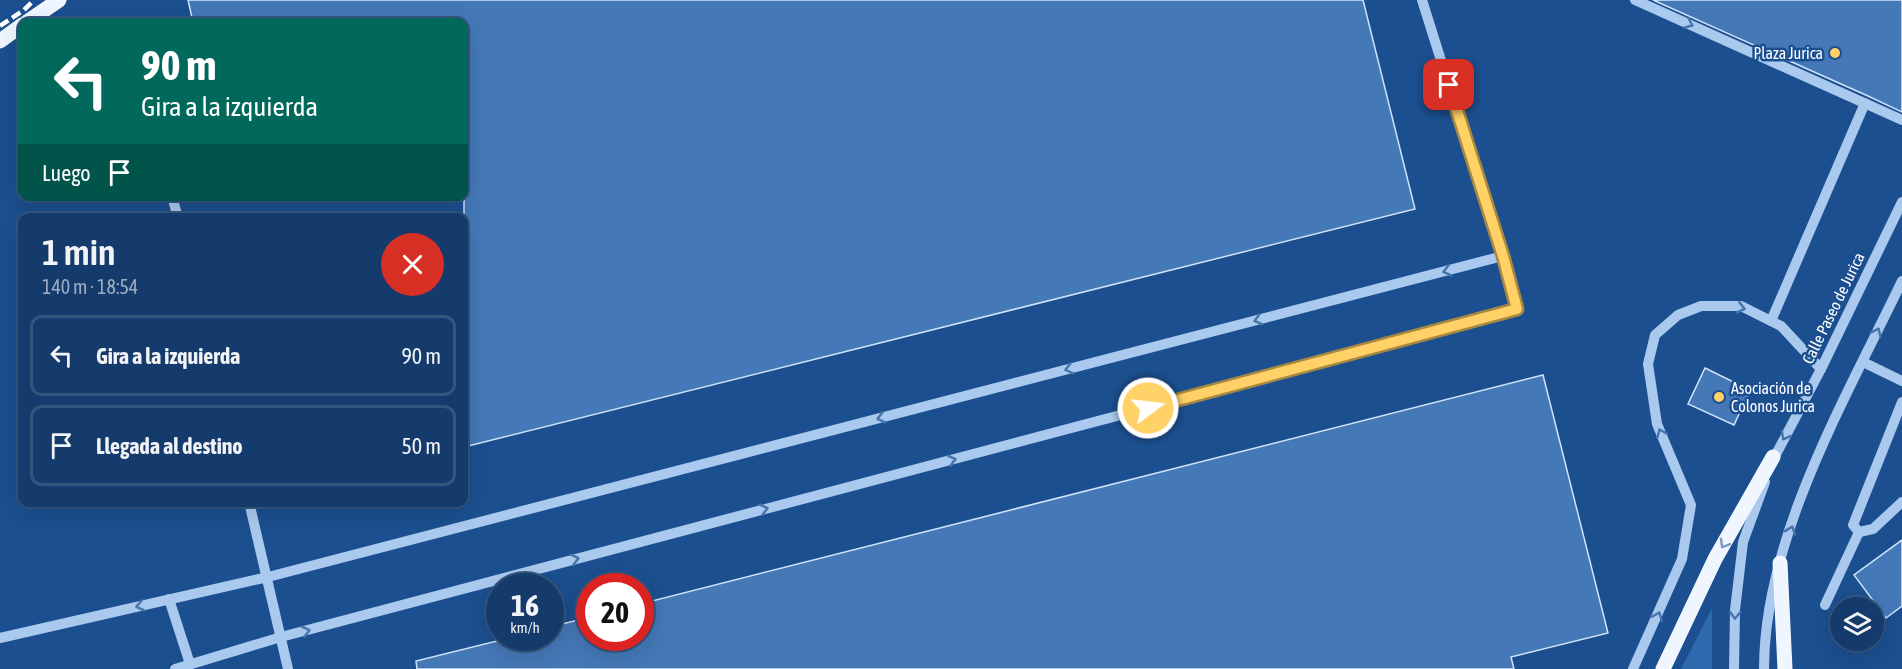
<!DOCTYPE html>
<html lang="es">
<meta charset="utf-8">
<style>
body{margin:0;font-family:"Asap Condensed",sans-serif;background:#1d4271;color:#f1f3f6;height:100vh;display:flex;flex-direction:column;font-size:22px;white-space:nowrap}
*{box-sizing:border-box;margin:0}
p{font-size:20px;color:#9dadc1}
.icon{flex:none;width:33px;height:33px;fill:none;stroke:currentColor;stroke-width:2;stroke-linecap:round;stroke-linejoin:round}
.map{position:relative;flex:1;overflow:hidden}
.details{position:absolute;left:18px;top:213px;width:450px;height:294px;display:flex;flex-direction:column;background:#143b6b;border-radius:12px;box-shadow:0 6px 24px #0002,0 0 0 2px #33557e}
.details>*{flex:none}
.guide{position:absolute;left:18px;top:18px;width:450px;height:183px;border-radius:12px;box-shadow:0 6px 24px #0002,0 0 0 2px #33557e;background:#00695c;color:#fff;overflow:hidden}
.fabs{position:absolute;left:1830px;top:597px;display:grid;gap:12px}
.fabs a{display:grid;place-items:center;width:54px;height:54px;border-radius:50%;background:#143b6b;box-shadow:0 6px 24px #0002,0 0 0 2px #33557e;font-size:30px}
.speed{position:absolute;left:486px;top:573px;display:flex;gap:12px;font-size:30px;font-weight:700;text-align:center}
.speed>*{display:grid;place-content:center;width:78px;height:78px;border-radius:50%;background:#143b6b;box-shadow:0 6px 24px #0002,0 0 0 2px #33557e;line-height:1}
.speed small{font-size:15px;font-weight:400}
.speed .limit{border:9px solid #d22;background:#fff;color:#111}
.pin{position:absolute;display:grid;place-items:center;width:51px;height:51px;color:#fff;margin:-26px;border-radius:12px;box-shadow:0 3px 9px #0006}
.me{position:absolute;width:66px;margin:-33px;rotate:75deg;stroke-linejoin:round;filter:drop-shadow(0 0 4px #0008)}
.turn{display:flex;align-items:center;gap:21px;height:126px;padding:0 24px;font-size:27px}
.turn .icon{width:78px;height:78px;stroke-width:2.5}
.turn b{display:block;font-size:42px;line-height:51px}
.then{display:flex;align-items:center;height:57px;padding:0 24px;background:#0003;gap:12px;font-size:22px}
.round{display:grid;place-items:center;flex:none;width:63px;height:63px;border-radius:32px;background:#1d4271}
.head{display:flex;align-items:center;justify-content:space-between;height:102px;padding:0 24px}
h1{font-size:36px;font-weight:600;line-height:45px}
ul{padding:0;list-style:none}
li{display:flex;align-items:center;gap:18px;height:81px;margin:0 12px 9px;padding:0 12px;border:3px solid #33557e;border-radius:12px}
li div{flex:1}
li b{display:block;font-size:22px}
li em{font-style:normal}
.map>svg:first-child{display:block}
.green{fill:#2e69ad}
.building{fill:#4478b7;stroke:#cfe3fa;stroke-width:1.5}
.lines{fill:none;stroke-linecap:round;stroke-linejoin:round}
.minor{stroke:#a9c9ee;stroke-width:10}
.major{stroke:#f0f6ff;stroke-width:15}
.rail{stroke:#fff;stroke-width:4.5;stroke-dasharray:10 4.5;stroke-linecap:butt}
.oneway{stroke:#4674ac}
.oneway2{stroke:#7b9ac1}
.route-casing{stroke:#a68842;stroke-width:15}
.route{stroke:#ffd166;stroke-width:10}
.poi-dot{fill:#ffd166;stroke:#1b4f8f;stroke-width:2}
.labels{text-anchor:middle;stroke-width:5;stroke-linejoin:round;paint-order:stroke}
.poi-label{font-size:16px;fill:#fff;stroke:#1b4f8f;text-anchor:end}
.street-label{font-size:16px;fill:#fff;stroke:#1b4f8f}
</style>
<div class="map">
<svg width="1902" height="669" viewBox="0 0 1902 669">
<rect width="100%" height="100%" fill="#1b4f8f"/>
<polygon class="green" points="1712,608 1712,669 1680,669 1681,669"/>
<g class="building">
<polygon points="188,0 1363,0 1415,209 464,447 464,22 193,22"/>
<polygon points="1653,0 1902,0 1902,112 1868,96"/>
<polygon points="1705,368 1750,390 1734,425 1688,404"/>
<polygon points="1543,375 1608,633 1511,657 1514,669 417,669 416,661 509,638 550,638 550,627 590,617 590,638 640,638 640,604"/>
<polygon points="1902,540 1902,606 1886,618 1854,575"/>
</g>
<g class="lines">
<g class="minor">
<polyline points="1635,0 1902,120"/>
<polyline points="172,196 178,218"/>
<polyline points="1771,321 1865,103"/>
<polyline points="1863,362 1902,381"/>
<polyline points="1902,402 1853,525 1859,532 1873,529 1902,502"/>
<polyline points="1772,462 1821,369 1902,202"/>
<polyline points="249,502 288,669"/>
<polyline points="169,599 190,664"/>
<polyline points="1825,605 1859,532"/>
<polyline points="0,638 268,577 1503,256"/>
<polyline points="175,669 281,637 1514,311 1518,305 1422,0"/>
<polyline points="1633,669 1682,559 1691,505 1657,424 1648,364 1655,335 1678,315 1701,306 1741,306 1781,326 1821,369"/>
<polyline points="1734,669 1735,610 1743,542 1765,482"/>
<path d="M1764,669C1764,537 1846,398 1902,281"/>
</g>
<g class="major">
<polyline points="27,22 59,0"/>
<polyline points="0,41 22,25"/>
<polyline points="1780,563 1785,669"/>
<polyline points="1663,669 1715,559 1773,457"/>
</g>
<polyline class="rail" points="0,26 24,10 34,0"/>
</g>
<defs><path id="oneway-chevron" d="M-2-3.5L2.5 0L-2 3.5" fill="none" stroke-width="1.6" stroke-linecap="round" stroke-linejoin="round" transform="scale(1.5)"/></defs>
<g class="oneway">
<use href="#oneway-chevron" transform="translate(1689 24) rotate(24)"/>
<use href="#oneway-chevron" transform="translate(1447 271) rotate(165)"/>
<use href="#oneway-chevron" transform="translate(1741 308) rotate(13)"/>
<use href="#oneway-chevron" transform="translate(1258 320) rotate(165)"/>
<use href="#oneway-chevron" transform="translate(1877 332) rotate(-64)"/>
<use href="#oneway-chevron" transform="translate(1069 369) rotate(165)"/>
<use href="#oneway-chevron" transform="translate(881 418) rotate(165)"/>
<use href="#oneway-chevron" transform="translate(1661 433) rotate(-112)"/>
<use href="#oneway-chevron" transform="translate(1785 436) rotate(119)"/>
<use href="#oneway-chevron" transform="translate(952 460) rotate(-15)"/>
<use href="#oneway-chevron" transform="translate(764 509) rotate(-15)"/>
<use href="#oneway-chevron" transform="translate(1791 530) rotate(-71)"/>
<use href="#oneway-chevron" transform="translate(575 559) rotate(-15)"/>
<use href="#oneway-chevron" transform="translate(140 606) rotate(167)"/>
<use href="#oneway-chevron" transform="translate(1735 615) rotate(92)"/>
<use href="#oneway-chevron" transform="translate(1658 616) rotate(-67)"/>
<use href="#oneway-chevron" transform="translate(306 631) rotate(-15)"/>
</g>
<use class="oneway2" href="#oneway-chevron" transform="translate(1724 544) rotate(120)"/>
<g class="lines">
<g class="route-casing">
<polyline id="route" points="1148,408 1517,309 1503,256 1449,85"/>
</g>
<use href="#route" class="route"/>
</g>
<g class="poi-dot">
<circle cx="1835" cy="53" r="6"/>
<circle cx="1719" cy="397" r="6"/>
</g>
<g class="labels">
<g class="poi-label">
<text x="1823" y="59">Plaza Jurica</text>
<text x="1731" y="394" text-anchor="start">Asociación de<tspan x="1731" dy="18">Colonos Jurica</tspan></text>
</g>
<g class="street-label">
<text transform="translate(1833 308) rotate(-64)" y="6">Calle Paseo de Jurica</text>
</g>
</g>
</svg>
<div class="fabs">
<a><svg class="icon" aria-label="layers" viewBox="0 0 24 24"><path d="M12 4l9 5-9 5-9-5zM3 14l9 5 9-5"/></svg></a>
</div>
<div class="speed"><div>16<small>km/h</small></div><div class="limit">20</div></div>
<div class="pin" style="left:1449px;top:85px;background:#d93025"><svg class="icon" aria-label="arrive" viewBox="0 0 24 24"><path d="M6 21V4h12l-3 4 3 4H6"/></svg></div>
<svg class="me" style="left:1148px;top:408px" viewBox="-20 -20 40 40"><circle r="17" fill="#ffd166" stroke="#fff" stroke-width="3"/><path d="M0-11L8 9 0 5-8 9z" fill="#fff"/></svg>
<div class="guide">
<div class="turn"><svg class="icon" aria-label="left" viewBox="0 0 24 24"><path d="M17 20v-9H6M10 6l-5 5 5 5"/></svg><div><b>90 m</b>Gira a la izquierda</div></div>
<div class="then">Luego<svg class="icon" aria-label="arrive" viewBox="0 0 24 24"><path d="M6 21V4h12l-3 4 3 4H6"/></svg></div>
</div>
<section class="details">
<div class="head"><div><h1>1 min</h1><p>140 m · 18:54</p></div><a class="round" style="background:#d93025;color:#fff"><svg class="icon" aria-label="close" viewBox="0 0 24 24"><path d="M6 6l12 12M18 6L6 18"/></svg></a></div>
<ul>
<li><svg class="icon" aria-label="left" viewBox="0 0 24 24"><path d="M17 20v-9H6M10 6l-5 5 5 5"/></svg><div><b>Gira a la izquierda</b></div><em>90 m</em></li>
<li><svg class="icon" aria-label="arrive" viewBox="0 0 24 24"><path d="M6 21V4h12l-3 4 3 4H6"/></svg><div><b>Llegada al destino</b></div><em>50 m</em></li>
</ul>
</section>
</div>
